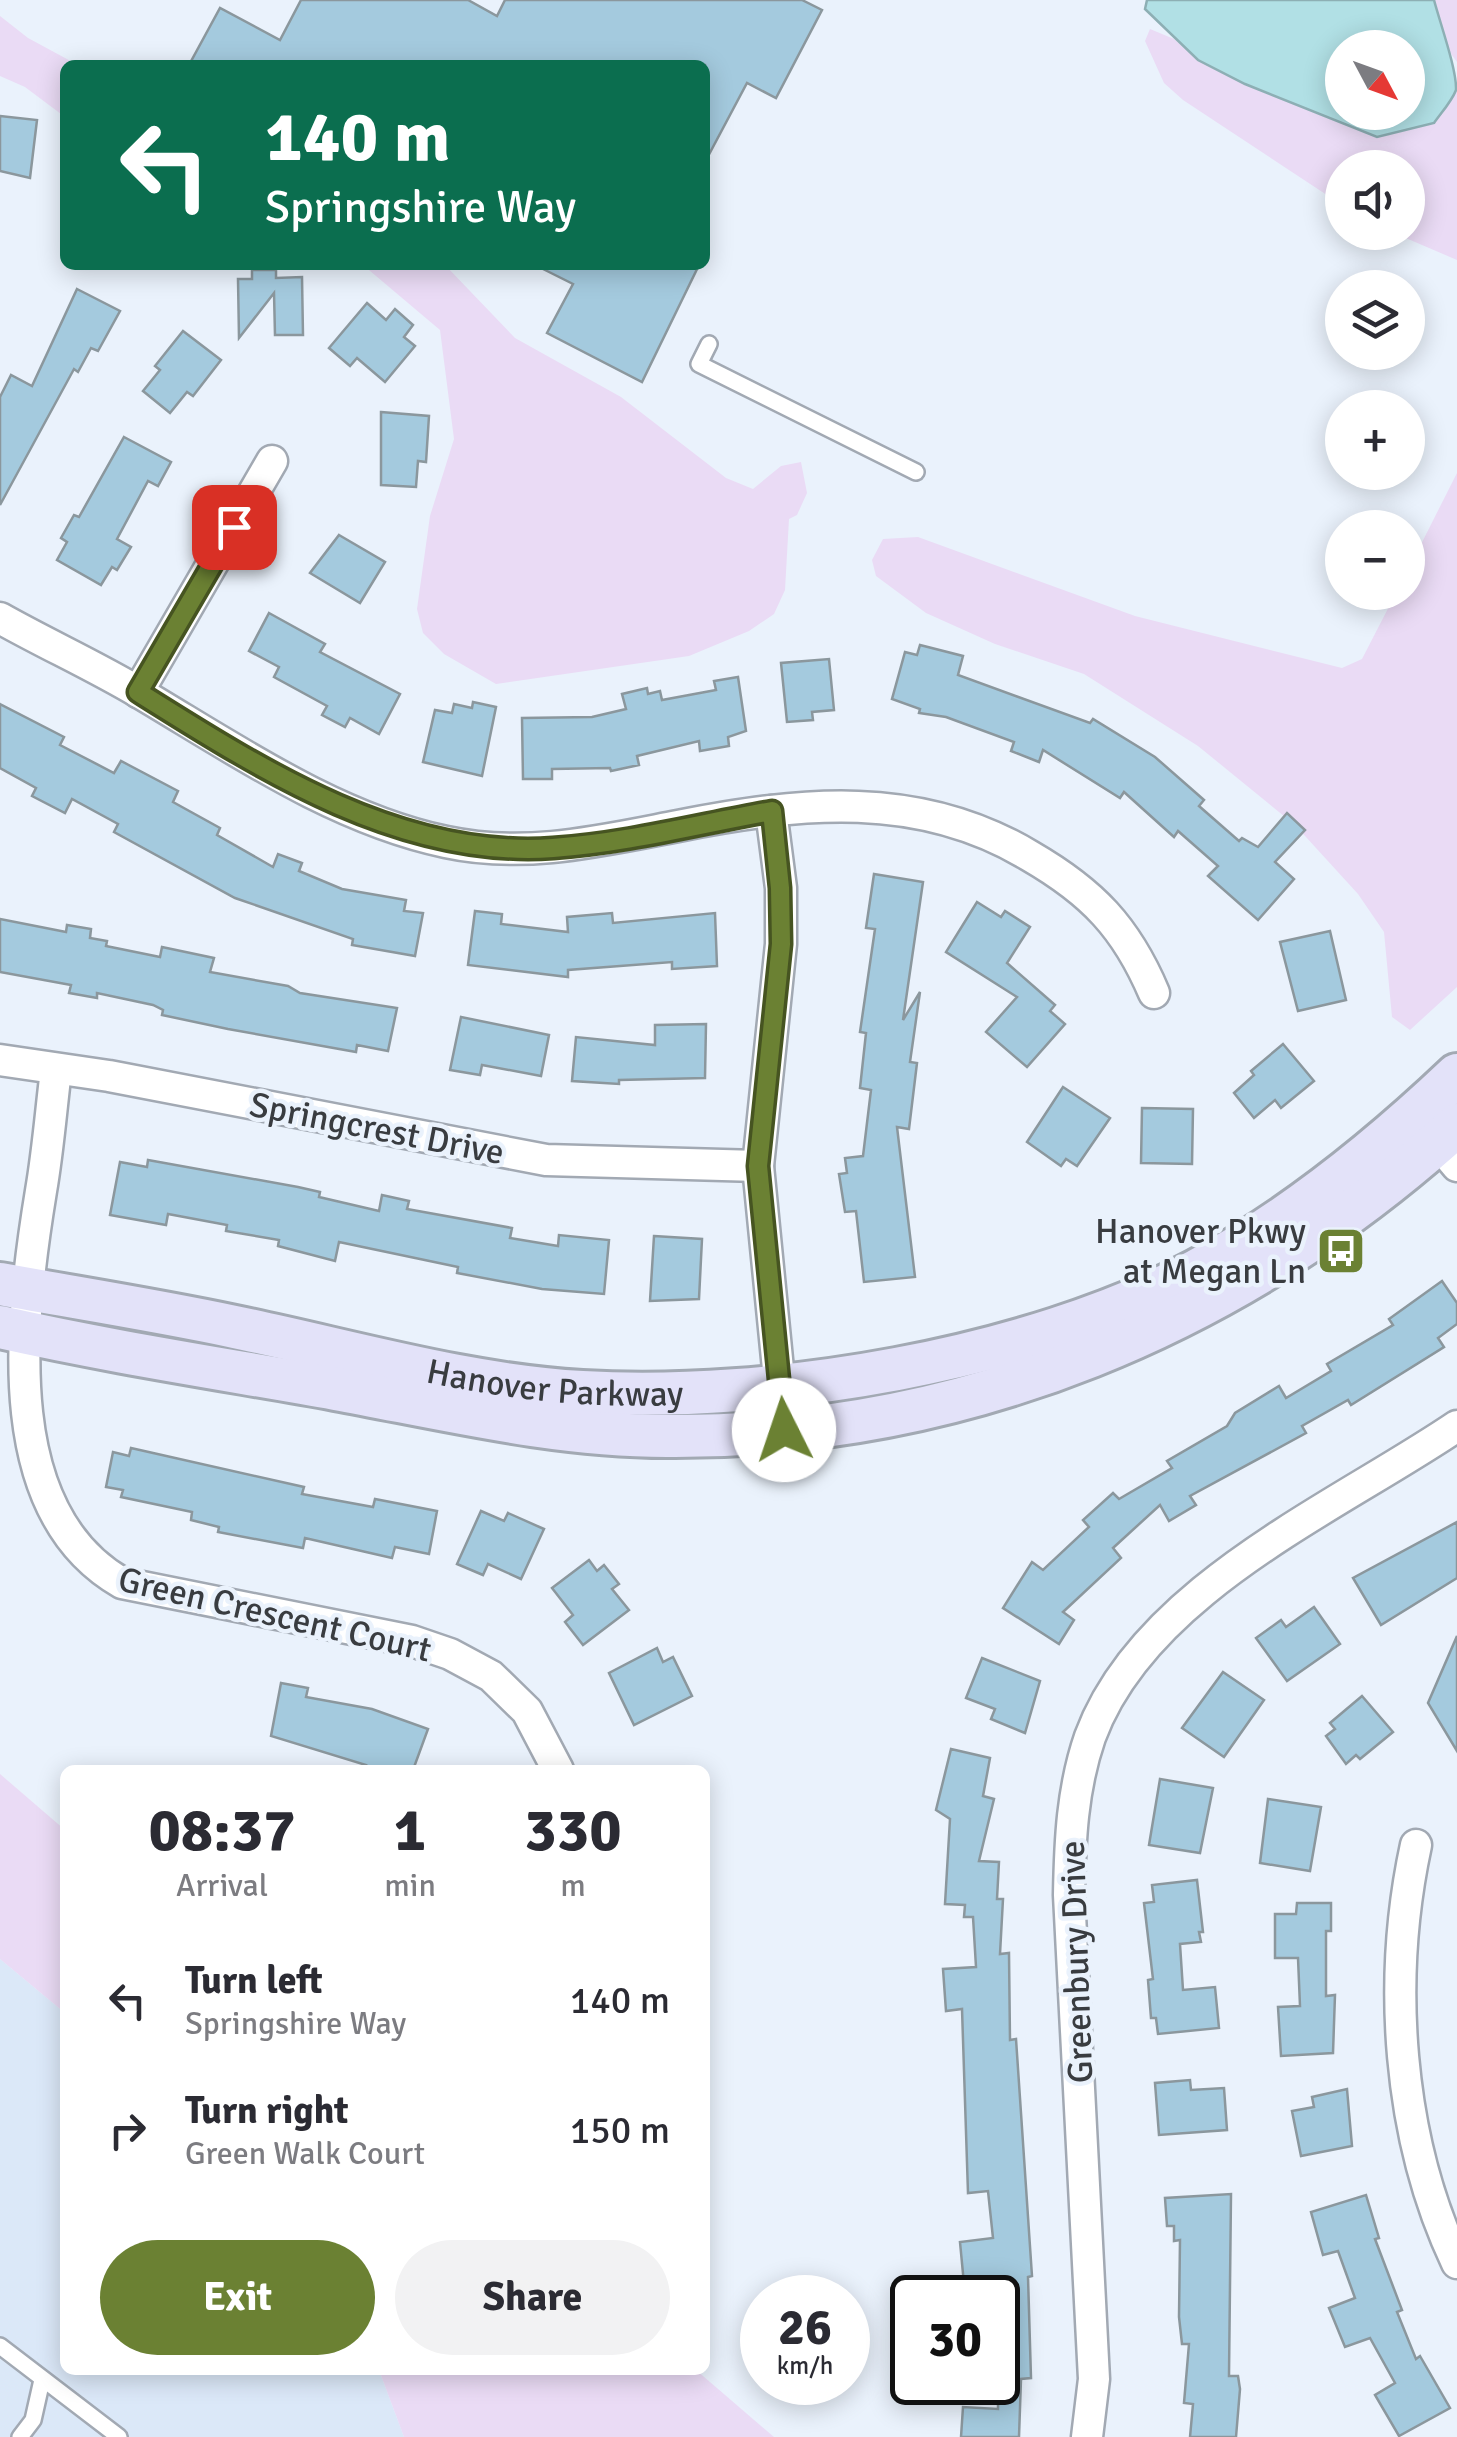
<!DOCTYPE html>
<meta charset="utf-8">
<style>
body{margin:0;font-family:Signika,sans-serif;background:#f2f2f3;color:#2b2b33;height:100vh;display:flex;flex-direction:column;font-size:38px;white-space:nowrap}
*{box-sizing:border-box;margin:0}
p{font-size:32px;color:#7c7c81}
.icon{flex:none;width:55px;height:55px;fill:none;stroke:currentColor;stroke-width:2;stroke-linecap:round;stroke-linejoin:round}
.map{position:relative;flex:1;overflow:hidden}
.drawer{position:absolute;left:60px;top:1765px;width:650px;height:610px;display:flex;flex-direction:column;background:#fff;border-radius:15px;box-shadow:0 5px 25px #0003}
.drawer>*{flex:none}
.hud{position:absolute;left:60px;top:60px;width:650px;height:210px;border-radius:15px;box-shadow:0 5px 25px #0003;background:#0b6e4f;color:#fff;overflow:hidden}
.needle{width:65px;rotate:131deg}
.fabs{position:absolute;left:1325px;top:30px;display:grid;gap:20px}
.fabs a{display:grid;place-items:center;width:100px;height:100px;border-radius:50%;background:#fff;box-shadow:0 5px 25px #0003;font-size:50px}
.speed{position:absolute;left:740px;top:2275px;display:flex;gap:20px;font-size:50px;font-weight:700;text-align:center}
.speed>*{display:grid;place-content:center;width:130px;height:130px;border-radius:50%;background:#fff;box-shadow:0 5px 25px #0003;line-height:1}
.speed small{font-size:25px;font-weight:400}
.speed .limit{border:5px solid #111;border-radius:15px;background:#fff;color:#111}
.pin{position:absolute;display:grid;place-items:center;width:85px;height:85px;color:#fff;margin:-42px;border-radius:20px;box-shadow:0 5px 15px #0006}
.me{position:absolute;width:110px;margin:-55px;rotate:356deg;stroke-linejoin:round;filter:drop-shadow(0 0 8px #0008)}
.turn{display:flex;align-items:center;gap:35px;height:210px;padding:0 40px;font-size:45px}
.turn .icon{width:130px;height:130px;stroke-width:2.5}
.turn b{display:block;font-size:70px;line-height:85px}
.eta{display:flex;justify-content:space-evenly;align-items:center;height:170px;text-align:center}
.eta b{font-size:60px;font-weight:700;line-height:70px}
.button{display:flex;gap:20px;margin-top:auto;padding:20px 40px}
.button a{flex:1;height:115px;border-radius:60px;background:#6b8133;color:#fff;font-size:40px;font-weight:700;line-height:115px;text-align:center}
.button a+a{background:#f2f2f3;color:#2b2b33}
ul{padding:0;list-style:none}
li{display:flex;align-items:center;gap:30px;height:130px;padding:0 40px}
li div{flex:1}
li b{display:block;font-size:38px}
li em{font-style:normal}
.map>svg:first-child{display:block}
.built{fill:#dbe8f8}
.green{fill:#eadbf5}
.water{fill:#b1e0e5;stroke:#8dafb4;stroke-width:2.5;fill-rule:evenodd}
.building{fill:#a4cade;stroke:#8b979d;stroke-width:2.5}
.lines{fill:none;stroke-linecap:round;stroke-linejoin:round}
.lane-casing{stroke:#a2a9b3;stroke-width:20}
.street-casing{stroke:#a2a9b3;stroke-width:35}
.secondary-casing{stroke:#a2a9b3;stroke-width:48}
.lane{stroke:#fff;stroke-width:15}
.street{stroke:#fff;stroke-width:30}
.secondary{stroke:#e3e2f9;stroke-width:42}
.route-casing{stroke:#465421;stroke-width:25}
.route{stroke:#6b8133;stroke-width:18}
.labels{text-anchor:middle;stroke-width:9;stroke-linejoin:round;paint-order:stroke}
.street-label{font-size:35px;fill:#393c40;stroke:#eaf2fc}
.poi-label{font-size:35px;fill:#393c40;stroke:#eaf2fc;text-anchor:end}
</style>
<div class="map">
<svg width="1457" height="2437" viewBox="0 0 1457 2437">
<rect width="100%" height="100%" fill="#eaf2fc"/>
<polygon class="built" points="0,1959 65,2013 65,2370 379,2370 404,2437 0,2437"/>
<g class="green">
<polygon points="1434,0 1457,0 1457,62 1449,51"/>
<polygon points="0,16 28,38 78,65 65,65 65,117 25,87 0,76"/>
<polygon points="1150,29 1174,39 1198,60 1377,137 1434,123 1457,88 1457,260 1394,233 1408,232 1408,168 1342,168 1342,205 1183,100 1164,83 1145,41"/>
<polygon points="363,265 446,266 515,338 621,397 726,478 753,489 781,466 801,462 807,493 797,515 789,519 785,590 774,614 749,631 689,656 496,684 444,654 423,633 417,609 430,516 454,439 440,330"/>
<polygon points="1457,473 1457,987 1410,1030 1392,1017 1384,932 1358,894 1295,825 1198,746 1084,674 995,644 926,613 876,576 872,560 883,539 918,537 1135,616 1342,668 1362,659 1396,593 1408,592 1408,570"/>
<polygon points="0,1774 65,1830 65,2013 0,1959"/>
<polygon points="379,2370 696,2370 774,2437 404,2437"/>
</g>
<path class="water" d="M1147,0H1434C1440,23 1457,70 1456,90C1452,101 1441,113 1434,123L1377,137L1245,84L1198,60L1145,9ZM1342,48H1408V112H1342Z"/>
<g class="building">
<polygon points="301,0 468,0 497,16 505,0 802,0 822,10 776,98 747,83 705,162 705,65 189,65 220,8 280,40"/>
<polygon points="0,116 37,120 30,178 0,171"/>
<polygon points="535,265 699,265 642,382 547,333 573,284"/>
<polygon points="252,270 276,270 276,278 302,277 303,335 275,335 274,293 239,338 238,279 252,279"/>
<polygon points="77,289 120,311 98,351 91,348 78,372 74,369 0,505 0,397 11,375 32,386"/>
<polygon points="367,303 386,320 395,309 413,325 404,337 415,346 385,382 357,358 350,366 329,348"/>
<polygon points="183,331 221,360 193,396 187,392 170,413 143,391 160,370 155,366"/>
<polygon points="381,412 429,416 426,462 418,461 416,487 381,485"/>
<polygon points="124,437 171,462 158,486 148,481 117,539 131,547 117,570 112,567 101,585 57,560 67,542 61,538 74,515 79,517"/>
<polygon points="339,535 385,562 360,603 310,573"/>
<polygon points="269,613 325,644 320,652 400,694 379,734 350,718 345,727 322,715 327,706 274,677 279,667 249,651"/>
<polygon points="920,645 963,656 958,675 1090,723 1093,719 1155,757 1204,800 1199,806 1239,841 1242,838 1258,847 1287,813 1305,830 1275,862 1294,879 1258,920 1208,876 1218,866 1178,831 1174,837 1124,792 1120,798 1043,750 1039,762 1011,751 1014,742 946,717 919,713 920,709 892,699 905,652 917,655"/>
<polygon points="829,659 834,710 812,712 813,720 787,722 781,663"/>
<polygon points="738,677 746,731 728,737 729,746 700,751 699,741 637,756 639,765 611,771 610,768 552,769 552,779 523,779 522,718 592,717 626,709 622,694 647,688 648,694 660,691 662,700 716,690 714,681"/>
<polygon points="473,702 496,707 482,776 423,762 435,710 452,713 454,704 472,708"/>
<polygon points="0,704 64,737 60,745 114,773 121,761 178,791 173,802 220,828 217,835 273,867 278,854 302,863 299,871 342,889 406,900 404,911 423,913 415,956 352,945 353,939 235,898 114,832 118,824 72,799 65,813 32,796 36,788 0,768"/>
<polygon points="874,874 923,882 903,1020 920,992 910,1062 917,1063 909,1129 897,1127 915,1277 864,1282 856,1211 845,1212 839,1174 847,1173 845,1158 863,1156 871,1090 860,1088 866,1033 860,1032 875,929 866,928"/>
<polygon points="977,902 1001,917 1005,911 1030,927 1007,963 1055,1005 1050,1011 1065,1024 1027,1067 986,1032 1017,997 946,952"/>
<polygon points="475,911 502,914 501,924 568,932 567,917 612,913 613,923 715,913 717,966 672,969 672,962 568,970 568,977 468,965"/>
<polygon points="0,919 66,932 67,925 91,929 90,938 107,941 106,946 160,957 162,947 214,958 210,972 288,986 300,993 397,1008 388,1051 357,1045 356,1052 228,1029 162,1015 163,1010 153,1005 97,993 97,998 69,993 71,985 0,972"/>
<polygon points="1330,931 1346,1000 1298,1011 1280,942"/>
<polygon points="461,1017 549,1035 541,1076 482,1065 480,1075 450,1070"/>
<polygon points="706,1024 705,1078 619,1080 619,1084 572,1081 576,1037 655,1045 655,1025"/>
<polygon points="1283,1044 1314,1081 1281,1108 1275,1100 1254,1118 1234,1093 1254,1075 1251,1071"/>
<polygon points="1063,1087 1110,1118 1077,1166 1066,1159 1061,1166 1027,1142"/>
<polygon points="1142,1108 1193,1109 1192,1164 1141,1163"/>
<polygon points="148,1160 298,1187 320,1192 319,1197 379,1211 382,1195 409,1201 407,1209 512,1228 510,1238 558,1246 559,1235 609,1240 604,1294 542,1289 457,1273 458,1267 339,1242 335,1261 278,1246 279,1240 226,1231 227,1225 168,1214 166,1225 110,1215 120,1162 147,1167"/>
<polygon points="654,1236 702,1239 699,1299 650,1301"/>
<polygon points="1442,1281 1457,1303 1457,1324 1438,1338 1444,1347 1351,1405 1348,1400 1302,1426 1306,1433 1190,1496 1196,1505 1169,1521 1160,1505 1113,1548 1121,1558 1063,1612 1074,1620 1059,1644 1003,1608 1032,1562 1043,1570 1089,1527 1083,1520 1113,1493 1119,1499 1172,1468 1167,1461 1227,1426 1235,1413 1279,1386 1286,1398 1331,1371 1327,1364 1393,1325 1389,1319"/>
<polygon points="131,1448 304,1487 302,1494 373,1507 375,1499 437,1511 429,1554 395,1547 392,1558 305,1538 303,1548 218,1532 219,1527 191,1520 192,1512 121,1497 123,1490 106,1487 113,1452 129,1456"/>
<polygon points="481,1511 504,1521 508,1513 544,1529 521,1579 488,1564 483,1575 457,1564"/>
<polygon points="1457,1522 1457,1578 1381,1625 1353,1578"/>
<polygon points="589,1560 597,1571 604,1565 619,1584 612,1589 629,1610 583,1645 565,1622 573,1615 552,1588"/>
<polygon points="1314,1607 1340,1644 1287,1681 1256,1638 1281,1620 1286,1627"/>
<polygon points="1457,1636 1457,1751 1428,1703"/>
<polygon points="657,1648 663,1662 673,1657 692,1696 634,1725 609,1673"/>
<polygon points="982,1658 1040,1681 1025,1733 991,1719 995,1709 966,1698"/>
<polygon points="1223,1672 1264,1700 1224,1757 1182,1728"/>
<polygon points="281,1683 308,1688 306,1697 372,1709 428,1729 413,1770 364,1770 366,1765 271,1736"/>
<polygon points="1362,1696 1393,1732 1360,1759 1356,1755 1346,1764 1326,1736 1335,1729 1330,1723"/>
<polygon points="951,1749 990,1758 983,1796 994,1799 979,1861 999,1862 997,1899 1003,1899 1000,1954 1009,1953 1010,2040 1016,2039 1032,2276 1028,2277 1031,2378 1021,2379 1019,2437 961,2437 963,2407 998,2409 998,2280 964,2284 960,2242 993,2238 988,2191 968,2193 962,2009 946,2011 943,1969 976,1967 973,1917 964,1917 965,1905 945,1904 950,1819 936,1810"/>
<polygon points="1160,1779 1213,1788 1200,1853 1149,1845"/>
<polygon points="1268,1799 1321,1807 1310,1871 1260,1863"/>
<polygon points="1197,1880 1203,1932 1199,1932 1201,1942 1180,1944 1183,1990 1215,1987 1219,2028 1158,2034 1156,2018 1151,2018 1148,1980 1153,1979 1144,1903 1154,1902 1152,1885"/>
<polygon points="1297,1903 1331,1903 1331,1931 1326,1931 1326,1996 1335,1995 1333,2053 1281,2056 1278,2007 1300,2006 1298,1958 1275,1958 1275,1914 1296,1914"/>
<polygon points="1190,2080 1191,2090 1224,2088 1227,2130 1159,2135 1155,2083"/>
<polygon points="1347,2089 1352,2146 1301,2156 1292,2111 1314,2107 1312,2097"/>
<polygon points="1231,2194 1229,2376 1238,2376 1240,2389 1236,2437 1190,2437 1193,2404 1184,2403 1189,2344 1182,2344 1179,2317 1180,2240 1174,2241 1174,2226 1167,2226 1165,2198"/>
<polygon points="1366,2195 1379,2238 1375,2239 1402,2310 1397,2312 1416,2359 1420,2356 1450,2408 1399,2436 1375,2395 1395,2383 1370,2338 1345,2347 1329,2308 1355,2298 1338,2251 1323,2255 1311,2212"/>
</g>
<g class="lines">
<g class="lane-casing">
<g id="lane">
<polyline points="709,344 699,364 916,472"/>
<polyline points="0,2346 119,2437"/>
<polyline points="20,2437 33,2420 42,2380"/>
</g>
</g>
<g class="street-casing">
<g id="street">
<path d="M0,618C46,644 95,666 140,693C236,750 336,819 446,842C525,859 600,841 678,826C800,802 919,789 1030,856C1092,892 1126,927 1154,993"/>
<polyline points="138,692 272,461"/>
<polyline points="771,811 781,888 781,944 758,1166 784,1430"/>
<polyline points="0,1060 109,1076 546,1160 758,1166"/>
<path d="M56,1070C51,1110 48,1151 41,1191C18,1331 0,1513 122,1583L412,1641L450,1654L491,1676L527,1711L558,1770"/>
<polyline points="1424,1126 1457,1166"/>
<path d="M1416,1845C1387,1979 1397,2137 1457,2263"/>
<path d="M1087,2437L1094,2379L1069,1895C1070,1841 1072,1789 1090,1737C1144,1590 1336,1508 1457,1426"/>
</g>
</g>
<g class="secondary-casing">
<g id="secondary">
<path id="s1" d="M0,1284C77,1298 154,1310 230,1326C347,1350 462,1385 582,1392C771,1403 1028,1360 1196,1271C1292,1220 1378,1150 1457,1075"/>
<path d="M0,1327C111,1352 224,1369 336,1389C445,1409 555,1436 667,1436C964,1438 1238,1324 1457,1125"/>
</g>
</g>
<use href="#lane" class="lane"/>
<use href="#street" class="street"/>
<use href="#secondary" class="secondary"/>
</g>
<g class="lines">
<g class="route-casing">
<path id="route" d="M234,527L138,692C262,770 401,859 553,848C626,843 699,824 772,811L780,888L781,944L758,1166L784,1430"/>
</g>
<use href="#route" class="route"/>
</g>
<defs>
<g id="bus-square" transform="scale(2.5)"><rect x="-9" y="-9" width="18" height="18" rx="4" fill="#6b8133" stroke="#eaf2fc"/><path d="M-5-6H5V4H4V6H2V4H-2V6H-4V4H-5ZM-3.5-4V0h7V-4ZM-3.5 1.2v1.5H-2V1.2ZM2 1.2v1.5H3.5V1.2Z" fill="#fff"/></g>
</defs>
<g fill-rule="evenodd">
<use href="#bus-square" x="1341" y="1251"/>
</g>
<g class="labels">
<g class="street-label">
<text transform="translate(377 1128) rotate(11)" y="12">Springcrest Drive</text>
<text dy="12" stroke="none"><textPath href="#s1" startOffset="565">Hanover Parkway</textPath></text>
<text transform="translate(275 1614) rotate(13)" y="12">Green Crescent Court</text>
<text transform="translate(1076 1962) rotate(-92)" y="12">Greenbury Drive</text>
</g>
<g class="poi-label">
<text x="1306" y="1243">Hanover Pkwy<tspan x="1306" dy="40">at Megan Ln</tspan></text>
</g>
</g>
</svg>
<div class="fabs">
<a><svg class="needle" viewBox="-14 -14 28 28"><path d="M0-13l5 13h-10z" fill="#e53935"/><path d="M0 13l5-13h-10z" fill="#7c7c81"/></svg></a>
<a><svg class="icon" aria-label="sound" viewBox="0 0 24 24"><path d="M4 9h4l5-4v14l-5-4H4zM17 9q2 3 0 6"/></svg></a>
<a><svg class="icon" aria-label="layers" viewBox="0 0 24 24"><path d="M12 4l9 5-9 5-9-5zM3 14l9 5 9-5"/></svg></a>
<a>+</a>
<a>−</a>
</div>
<div class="speed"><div>26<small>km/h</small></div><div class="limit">30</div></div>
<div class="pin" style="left:234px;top:527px;background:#d93025"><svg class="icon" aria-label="arrive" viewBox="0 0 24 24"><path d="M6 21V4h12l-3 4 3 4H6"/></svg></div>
<svg class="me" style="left:784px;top:1430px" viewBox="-20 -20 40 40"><circle r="19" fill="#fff"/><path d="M0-13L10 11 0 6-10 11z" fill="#6b8133"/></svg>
<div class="hud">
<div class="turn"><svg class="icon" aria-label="left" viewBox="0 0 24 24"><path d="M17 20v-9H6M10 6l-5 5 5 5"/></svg><div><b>140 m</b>Springshire Way</div></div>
</div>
<section class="drawer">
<div class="eta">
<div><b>08:37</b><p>Arrival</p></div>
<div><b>1</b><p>min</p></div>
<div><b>330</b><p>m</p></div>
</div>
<ul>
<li><svg class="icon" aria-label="left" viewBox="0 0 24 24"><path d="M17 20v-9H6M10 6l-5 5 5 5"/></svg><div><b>Turn left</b><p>Springshire Way</p></div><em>140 m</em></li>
<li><svg class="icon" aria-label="right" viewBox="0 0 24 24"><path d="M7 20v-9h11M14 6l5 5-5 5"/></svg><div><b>Turn right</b><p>Green Walk Court</p></div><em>150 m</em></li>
</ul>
<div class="button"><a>Exit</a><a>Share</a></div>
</section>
</div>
